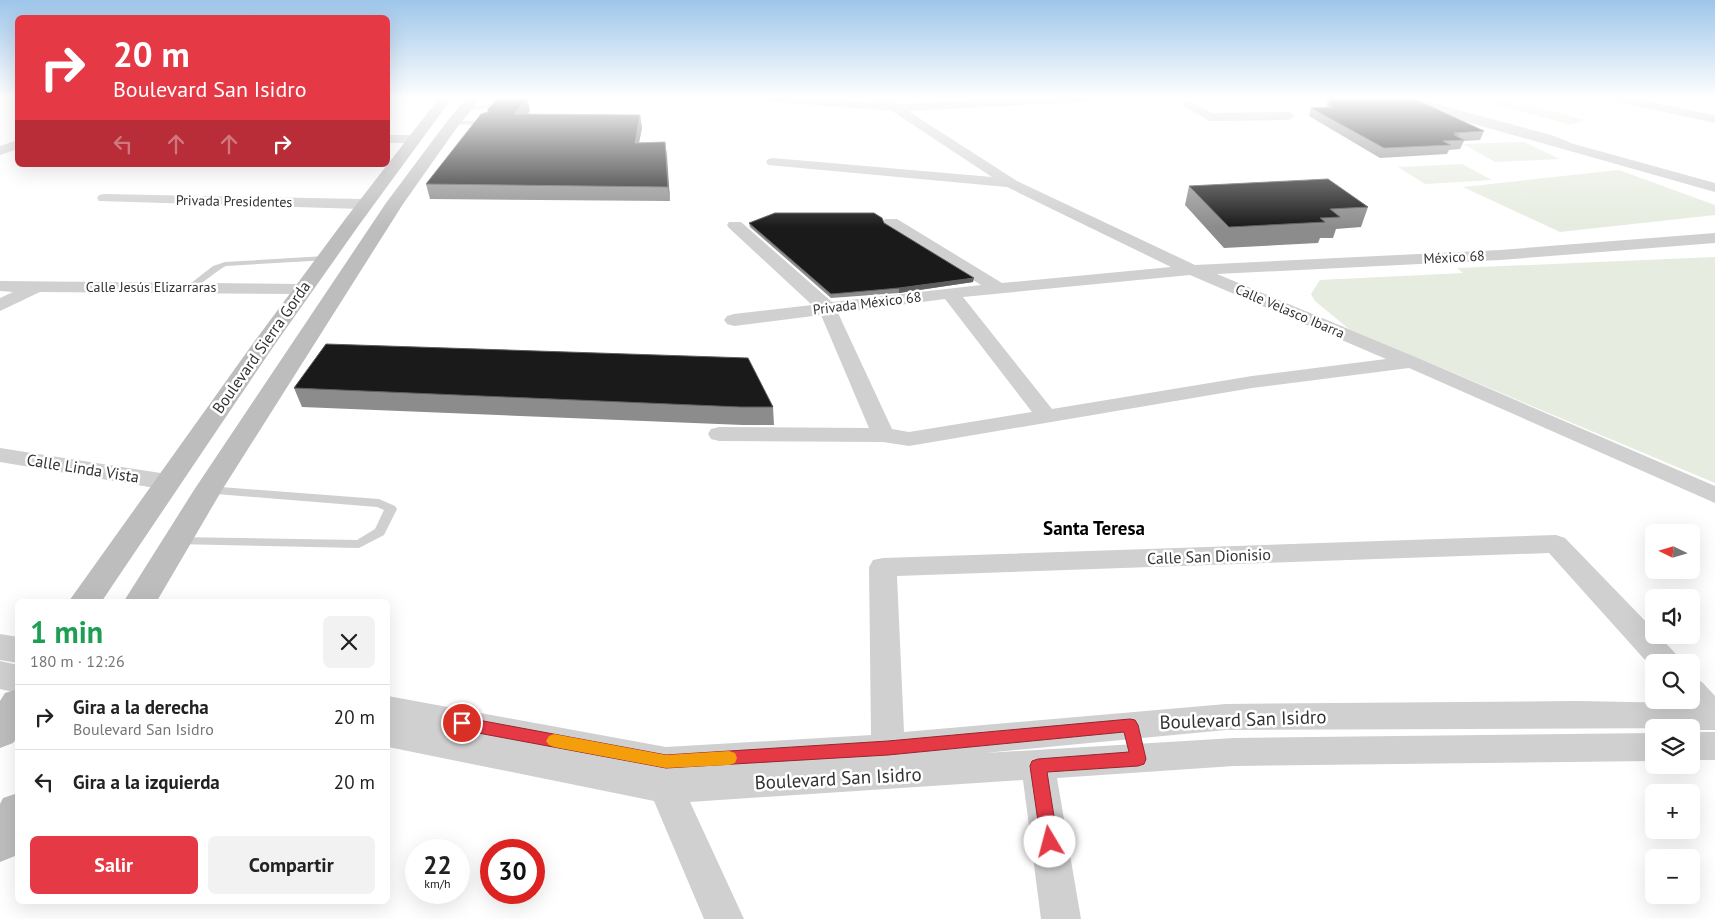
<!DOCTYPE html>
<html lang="es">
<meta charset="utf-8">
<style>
body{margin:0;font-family:"PT Sans",sans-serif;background:#f2f2f2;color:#222;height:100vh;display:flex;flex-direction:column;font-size:19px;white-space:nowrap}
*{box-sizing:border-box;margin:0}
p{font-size:16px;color:#767676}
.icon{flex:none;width:28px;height:28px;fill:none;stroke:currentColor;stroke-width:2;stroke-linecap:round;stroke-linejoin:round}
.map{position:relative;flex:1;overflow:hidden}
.panel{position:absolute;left:15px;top:599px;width:375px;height:305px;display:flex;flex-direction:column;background:#fff;border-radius:8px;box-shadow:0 5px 20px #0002}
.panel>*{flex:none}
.top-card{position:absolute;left:15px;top:15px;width:375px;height:152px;border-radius:8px;box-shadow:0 5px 20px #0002;background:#e63946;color:#fff;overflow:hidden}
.needle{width:32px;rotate:275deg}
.tools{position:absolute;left:1645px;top:524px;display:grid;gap:10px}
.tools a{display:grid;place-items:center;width:55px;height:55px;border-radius:8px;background:#fff;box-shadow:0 5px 20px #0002;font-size:25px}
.speed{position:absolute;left:405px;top:839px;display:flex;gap:10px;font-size:25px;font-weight:700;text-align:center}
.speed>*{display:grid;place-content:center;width:65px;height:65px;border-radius:50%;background:#fff;box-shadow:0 5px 20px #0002;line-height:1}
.speed small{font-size:12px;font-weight:400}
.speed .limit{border:8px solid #d22;background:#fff;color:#111}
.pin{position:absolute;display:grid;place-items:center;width:42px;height:42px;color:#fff;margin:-21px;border:2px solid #fff;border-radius:50%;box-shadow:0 1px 5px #0007}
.me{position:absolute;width:55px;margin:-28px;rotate:352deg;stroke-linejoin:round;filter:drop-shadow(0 0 4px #0008)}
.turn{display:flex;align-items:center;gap:18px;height:105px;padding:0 15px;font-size:22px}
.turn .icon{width:65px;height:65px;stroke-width:2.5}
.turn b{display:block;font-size:35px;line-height:42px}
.lanes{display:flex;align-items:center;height:48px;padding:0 15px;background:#0003;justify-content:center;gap:25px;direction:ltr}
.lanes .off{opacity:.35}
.round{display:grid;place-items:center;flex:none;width:52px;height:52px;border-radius:8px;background:#f2f2f2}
.summary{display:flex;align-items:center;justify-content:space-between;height:85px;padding:0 15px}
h1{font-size:30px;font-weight:700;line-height:38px;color:#1e9e55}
.button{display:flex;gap:10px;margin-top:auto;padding:10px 15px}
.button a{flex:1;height:58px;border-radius:8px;background:#e63946;color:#fff;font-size:20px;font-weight:700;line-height:58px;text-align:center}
.button a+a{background:#f2f2f2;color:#222}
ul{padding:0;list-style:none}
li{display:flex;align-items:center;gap:15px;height:65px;padding:0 15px;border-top:1px solid #e0e0e0}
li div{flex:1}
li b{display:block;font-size:19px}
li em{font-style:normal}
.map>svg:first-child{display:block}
.green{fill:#e6ecdf}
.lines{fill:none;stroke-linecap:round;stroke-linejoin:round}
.service{fill:#d0d0d0;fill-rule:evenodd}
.minor{fill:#d0d0d0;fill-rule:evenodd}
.tertiary{fill:#d0d0d0;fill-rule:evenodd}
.secondary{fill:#bdbdbd;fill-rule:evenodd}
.wall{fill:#8c8c8c}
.shaded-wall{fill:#5f5f5f}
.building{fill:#1a1a1a;stroke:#5f5f5f}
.route{fill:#e63946;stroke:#96252e}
.slow{fill:#f59e0b}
.labels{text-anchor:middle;stroke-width:5;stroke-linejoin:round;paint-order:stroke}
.far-street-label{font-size:14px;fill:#333;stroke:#fff}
.street-label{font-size:16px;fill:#333;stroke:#fff}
.quarter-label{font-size:19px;font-weight:bold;fill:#000;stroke:#fff}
.near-street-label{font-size:19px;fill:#333;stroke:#fff}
</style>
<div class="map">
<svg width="1715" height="919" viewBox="0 0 1715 919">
<rect width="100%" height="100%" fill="#fff"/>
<g class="green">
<polygon points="1472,98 1502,98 1585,120 1571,125"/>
<polygon points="1524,142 1560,159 1495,162 1463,144"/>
<polygon points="1462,164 1492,180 1425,184 1398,167"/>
<polygon points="1619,170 1715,205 1715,215 1560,232 1463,187"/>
<polygon points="1715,257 1715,483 1349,329 1315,301 1311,294 1320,280 1463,273 1457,268"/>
</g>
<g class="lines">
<g class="service">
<polygon points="501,98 507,98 494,107 467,111 464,109 490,104"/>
<polygon points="1405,98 1426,101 1551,135 1567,141 1577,148 1572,149 1563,143 1547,137 1424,104 1403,101"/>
<polygon points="453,121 487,121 490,123 487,125 451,124 450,123"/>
<path d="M325,256H328V260L226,266C215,271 197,290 187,289L186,287L213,266L225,262Z"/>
<polygon points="208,486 379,499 395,506 397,509 384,535 359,548 174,544 172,541 174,538 178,537 357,540 375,529 384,510 377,507 204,493 202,490"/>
</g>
<g class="minor">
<path d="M760,98H816L880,103L874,98H888L898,104L1019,98H1103L1097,101L908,111L1017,181L1195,265L1500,250L1715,233V243L1500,260L1217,274L1418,358L1715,486V503L1409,368L1252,388L909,446L883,442L719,441L711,439L708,434L711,429L719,427L869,428L821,315L734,326L727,324L724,320L727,316L734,314L812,305L729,228L727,225L729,222H741L832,302L981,285L885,225L883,222L885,219H897L1002,283L1171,267L1007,187L768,165L766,162L768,159L773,158L992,177L892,111L766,101ZM1190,275L1386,359L1252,376L1052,409L963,297ZM945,299L1032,412L909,432L892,429L838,313Z"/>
<polygon points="1387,98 1407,98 1715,183 1715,192 1389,100"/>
<polygon points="1608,98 1633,98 1715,115 1715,123 1614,101"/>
<polygon points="1188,100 1212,113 1289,112 1295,116 1289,120 1210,121 1184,107 1182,104"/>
<polygon points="388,135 414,135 420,139 414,143 388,143"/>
<polygon points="18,140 18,149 0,155 0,146"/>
<polygon points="104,194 363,199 368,201 371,204 368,207 363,209 99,201 97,198 99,195"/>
<polygon points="0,281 302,284 308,285 311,289 308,293 302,294 40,292 0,311 0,298 13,292 0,291"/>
<polygon points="0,448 167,474 176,477 179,482 176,487 167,490 0,462"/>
<polygon points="1556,535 1565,538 1654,630 1654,635 1658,635 1676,654 1680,662 1654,662 1654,670 1549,553 897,576 904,732 1226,704 1576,701 1683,703 1680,700 1691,700 1691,678 1702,682 1715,696 1715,730 1691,730 1691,728 1226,730 985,753 1234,738 1654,733 1654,761 1234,766 1057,778 1081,919 1041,919 1023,780 690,802 744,919 704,919 654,801 388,747 388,696 666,747 871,735 869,567 873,560 883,558"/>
<rect x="1691" y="732" width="24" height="28"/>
</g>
<g class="tertiary">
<polygon points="0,634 18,637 18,663 0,660"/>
<polygon points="0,661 18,665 18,693 0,689"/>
</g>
<g class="secondary">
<polygon points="439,98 452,98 359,225 271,350 102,601 69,601 254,342 346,218"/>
<polygon points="467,98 481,98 458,126 403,204 222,490 157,601 124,601 194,490 386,203 448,120"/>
<polygon points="18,689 18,737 13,743 0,748 0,701 5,693"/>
<polygon points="18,793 18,851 15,856 0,862 0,804 3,798"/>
</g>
</g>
<g class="wall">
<polygon points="1327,98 1410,98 1484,131 1480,140 1464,141 1460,149 1449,150 1447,154 1380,158 1309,116 1311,108 1327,107"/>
<polygon points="527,99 530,111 527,114 640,115 642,128 639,143 665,142 670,201 430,199 426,184 488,112"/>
<polygon points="1189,186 1368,207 1361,227 1336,229 1333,238 1320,238 1318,243 1224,248 1185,205"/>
<polygon points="749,223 884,223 973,282 899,293 831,298 750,227"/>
<polygon points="294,388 773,407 774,425 743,425 302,407"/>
</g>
<g class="shaded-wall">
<polygon points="527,99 530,111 516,126 514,114"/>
<polygon points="640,115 642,128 636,156 635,143"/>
<polygon points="665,142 667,155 670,201 668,187"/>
<polygon points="974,278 973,282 899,293 899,288"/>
</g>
<g class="building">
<polygon points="1329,98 1410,98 1419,101 1484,131 1454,133 1459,135 1454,135 1464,140 1443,141 1451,145 1384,148 1311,108 1333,107 1329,105"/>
<polygon points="498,99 527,99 514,114 640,115 635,143 665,142 668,187 426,184 481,114 488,112 488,109"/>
<polygon points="1328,179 1368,207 1330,209 1340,217 1320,218 1325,222 1229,227 1189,186"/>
<polygon points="775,213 874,213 882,218 884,223 974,278 899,288 831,294 749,223"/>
<polygon points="326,344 748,358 773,407 741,407 294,388"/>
</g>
<linearGradient id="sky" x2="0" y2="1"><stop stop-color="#9ec6ea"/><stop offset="0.43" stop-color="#fff"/><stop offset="1" stop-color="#fff" stop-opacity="0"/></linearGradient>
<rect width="1715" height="227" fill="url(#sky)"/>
<polygon class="route" points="462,717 666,755 888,741 1130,719 1135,720 1138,725 1146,759 1144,764 1138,766 1047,772 1058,842 1056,848 1050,850 1043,848 1041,842 1030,766 1032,761 1038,759 1129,752 1124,732 888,755 666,768 462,730 456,728 454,723 456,719"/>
<polygon class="slow" points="554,734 666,755 729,751 735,753 737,758 735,763 729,765 666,768 554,747 549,745 546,741 549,736"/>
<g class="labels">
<g class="far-street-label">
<text transform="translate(234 201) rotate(1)" y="5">Privada Presidentes</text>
<text transform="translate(1454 257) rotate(-3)" y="5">México 68</text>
<text x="151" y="292">Calle Jesús Elizarraras</text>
<text transform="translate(867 303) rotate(-7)" y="5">Privada México 68</text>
<text transform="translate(1290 311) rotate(23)" y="5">Calle Velasco Ibarra</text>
</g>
<g class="street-label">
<text transform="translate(261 347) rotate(-55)" y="6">Boulevard Sierra Gorda</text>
<text transform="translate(83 468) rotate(9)" y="6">Calle Linda Vista</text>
<text transform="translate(1209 556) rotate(-2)" y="6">Calle San Dionisio</text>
</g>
<g class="quarter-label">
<text x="1094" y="535">Santa Teresa</text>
</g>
<g class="near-street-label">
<text transform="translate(1243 719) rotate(-2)" y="7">Boulevard San Isidro</text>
<text transform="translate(838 778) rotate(-3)" y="7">Boulevard San Isidro</text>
</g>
</g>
</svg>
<div class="tools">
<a><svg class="needle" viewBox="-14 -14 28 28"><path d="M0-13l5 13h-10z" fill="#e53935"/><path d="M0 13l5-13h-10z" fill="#767676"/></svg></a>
<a><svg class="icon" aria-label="sound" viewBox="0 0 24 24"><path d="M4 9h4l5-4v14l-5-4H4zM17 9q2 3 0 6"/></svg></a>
<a><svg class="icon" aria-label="search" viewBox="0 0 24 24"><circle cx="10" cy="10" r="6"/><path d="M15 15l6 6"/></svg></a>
<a><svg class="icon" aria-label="layers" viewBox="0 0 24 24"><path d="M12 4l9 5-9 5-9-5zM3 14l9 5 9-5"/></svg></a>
<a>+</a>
<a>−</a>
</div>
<div class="speed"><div>22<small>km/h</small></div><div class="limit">30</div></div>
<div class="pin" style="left:462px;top:723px;background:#d93025"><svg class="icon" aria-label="arrive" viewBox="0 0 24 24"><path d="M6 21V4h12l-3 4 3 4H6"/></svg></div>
<svg class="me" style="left:1050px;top:842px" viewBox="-20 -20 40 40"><circle r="19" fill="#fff"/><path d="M0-13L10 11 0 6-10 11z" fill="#e63946"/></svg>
<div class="top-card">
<div class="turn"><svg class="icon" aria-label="right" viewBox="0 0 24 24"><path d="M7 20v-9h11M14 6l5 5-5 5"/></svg><div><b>20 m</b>Boulevard San Isidro</div></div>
<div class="lanes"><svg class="icon off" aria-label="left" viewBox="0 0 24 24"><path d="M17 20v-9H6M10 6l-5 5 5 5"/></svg><svg class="icon off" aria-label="ahead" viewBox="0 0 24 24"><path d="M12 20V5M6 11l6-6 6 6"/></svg><svg class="icon off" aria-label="ahead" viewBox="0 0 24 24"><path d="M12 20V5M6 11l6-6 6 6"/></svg><svg class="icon" aria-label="right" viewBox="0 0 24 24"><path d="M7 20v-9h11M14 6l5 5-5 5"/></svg></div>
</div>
<section class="panel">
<div class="summary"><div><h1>1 min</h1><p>180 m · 12:26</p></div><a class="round"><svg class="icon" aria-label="close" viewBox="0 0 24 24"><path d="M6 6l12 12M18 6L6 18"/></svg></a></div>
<ul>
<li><svg class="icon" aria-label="right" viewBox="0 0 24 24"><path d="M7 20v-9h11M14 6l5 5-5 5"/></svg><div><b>Gira a la derecha</b><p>Boulevard San Isidro</p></div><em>20 m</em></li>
<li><svg class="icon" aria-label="left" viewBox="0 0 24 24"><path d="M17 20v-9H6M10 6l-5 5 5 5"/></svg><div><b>Gira a la izquierda</b></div><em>20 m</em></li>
</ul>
<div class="button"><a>Salir</a><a>Compartir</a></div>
</section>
</div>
